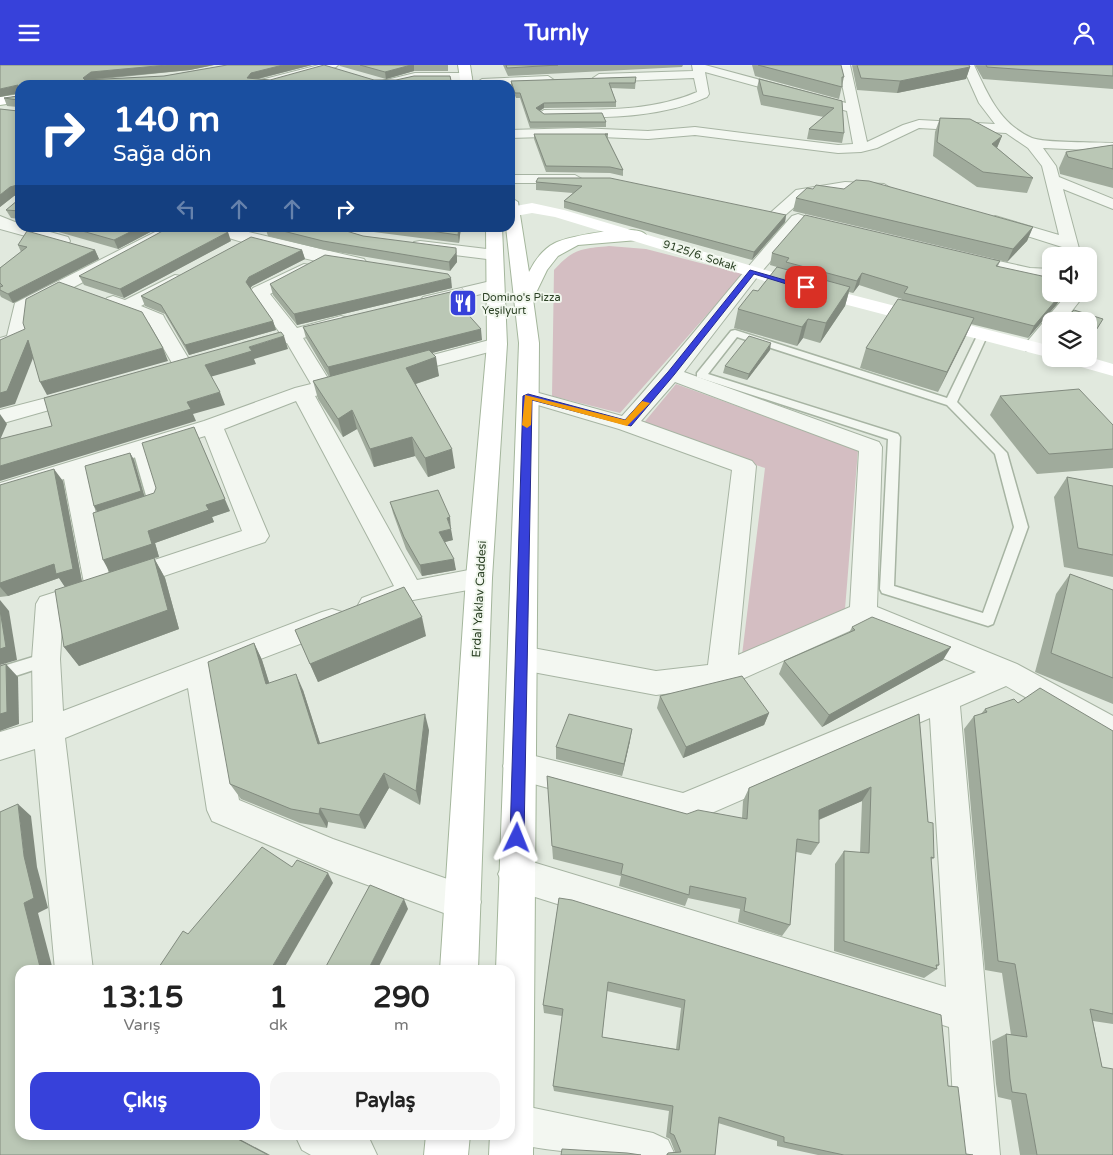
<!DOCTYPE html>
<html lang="tr">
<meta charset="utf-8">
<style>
body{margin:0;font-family:"Varela Round",sans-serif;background:#f6f6f6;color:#222;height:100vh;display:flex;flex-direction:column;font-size:19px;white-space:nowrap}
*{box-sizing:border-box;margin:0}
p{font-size:16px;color:#767676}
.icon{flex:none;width:28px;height:28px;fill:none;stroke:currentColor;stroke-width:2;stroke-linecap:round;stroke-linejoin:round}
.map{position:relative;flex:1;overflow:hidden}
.panel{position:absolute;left:15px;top:900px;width:500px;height:175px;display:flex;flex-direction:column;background:#fff;border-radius:15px;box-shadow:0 2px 8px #0003}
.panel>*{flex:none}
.guide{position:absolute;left:15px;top:15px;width:500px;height:152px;border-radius:15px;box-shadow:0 2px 8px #0003;background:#1a4fa0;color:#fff;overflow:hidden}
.controls{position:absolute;left:1042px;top:182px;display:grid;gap:10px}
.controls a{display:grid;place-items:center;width:55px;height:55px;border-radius:10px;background:#fff;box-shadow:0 2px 8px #0003;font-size:25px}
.pin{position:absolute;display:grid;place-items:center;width:42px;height:42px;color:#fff;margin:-21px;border-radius:10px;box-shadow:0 2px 8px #0006}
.me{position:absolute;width:55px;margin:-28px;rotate:2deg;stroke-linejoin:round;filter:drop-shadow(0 0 4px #0008)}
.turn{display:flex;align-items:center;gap:18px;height:105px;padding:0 15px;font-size:22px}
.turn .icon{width:65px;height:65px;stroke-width:2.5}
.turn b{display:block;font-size:35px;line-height:42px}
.lanes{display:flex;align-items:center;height:48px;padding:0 15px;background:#0003;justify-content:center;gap:25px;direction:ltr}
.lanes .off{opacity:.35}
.eta{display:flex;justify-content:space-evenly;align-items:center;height:85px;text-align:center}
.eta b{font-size:30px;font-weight:700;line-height:35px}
.button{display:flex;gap:10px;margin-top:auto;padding:10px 15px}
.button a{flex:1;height:58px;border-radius:15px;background:#3741da;color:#fff;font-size:20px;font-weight:700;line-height:58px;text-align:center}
.button a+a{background:#f6f6f6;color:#222}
header{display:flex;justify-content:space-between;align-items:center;height:65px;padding:0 15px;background:#3741da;color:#fff;font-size:22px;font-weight:700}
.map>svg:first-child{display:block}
.green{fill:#d4bec2}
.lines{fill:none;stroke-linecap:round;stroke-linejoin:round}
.service-casing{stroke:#a7b4a3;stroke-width:3}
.minor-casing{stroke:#a7b4a3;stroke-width:2}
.primary-casing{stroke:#a4b69c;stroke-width:2}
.service{fill:#f3f7f1;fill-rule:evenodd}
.minor{fill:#f3f7f1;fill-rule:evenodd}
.secondary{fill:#fff;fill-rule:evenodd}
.primary{fill:#fff;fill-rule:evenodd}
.wall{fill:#a0ab9c;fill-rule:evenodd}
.shaded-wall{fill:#828b7f}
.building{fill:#bac7b5;stroke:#828b7f;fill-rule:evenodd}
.route{fill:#3741da;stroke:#242a8e}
.slow{fill:#f59e0b}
.labels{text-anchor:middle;stroke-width:4;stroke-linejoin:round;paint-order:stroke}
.far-street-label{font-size:11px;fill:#2d4226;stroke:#f1f7ee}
.far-poi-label{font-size:11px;fill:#2d4226;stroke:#f1f7ee;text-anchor:start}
.street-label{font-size:12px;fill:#2d4226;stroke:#f1f7ee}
</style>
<header><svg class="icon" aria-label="menu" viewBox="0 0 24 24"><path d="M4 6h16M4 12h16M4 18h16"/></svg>Turnly<svg class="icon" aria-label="person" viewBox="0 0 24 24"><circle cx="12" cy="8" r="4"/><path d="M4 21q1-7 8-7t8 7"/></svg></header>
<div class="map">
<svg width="1113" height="1090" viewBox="0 0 1113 1090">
<rect width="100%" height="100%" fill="#e1e9de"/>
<g class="green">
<path d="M609,181L646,184L743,209L620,348L552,331L554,205C574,183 581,184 609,181Z"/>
<polygon points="676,319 858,385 845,544 742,590 765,403 642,360"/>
</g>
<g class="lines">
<g class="service-casing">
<g id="service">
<path d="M735,265L947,333L978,269L979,267H987L988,269L957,337L1007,388L1028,462L993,559L988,561L882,528L880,524L888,374L697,312V308L731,266ZM737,272L947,340L995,389L1014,462L983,548L894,521L900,372L898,369L708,309Z"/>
<polygon points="138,378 144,382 161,436 159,439 142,445 135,440 137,437 147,434 132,382"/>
<polygon points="46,588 52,589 54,594 52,599 0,616 0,602"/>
</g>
</g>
<g class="minor-casing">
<g id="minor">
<polygon points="319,0 338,0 336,2 271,20 251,20 253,17"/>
<path d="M692,0H705L846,38L838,0H850L867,77L903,60L919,55L995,59L979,38L962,0H974C988,30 1000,59 1032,73C1043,78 1098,77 1113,78V86L1043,83L1056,101L1059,112L1113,134V144L1063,124L1081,191H1065L1062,182L989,159L987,156L995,151L1059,170L1042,101L1028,83L1006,68L919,63L877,83L861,87L838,88L695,70L648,74L578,71L510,73V65L578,63L648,66L695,62L838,80L853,79L847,46L705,7L709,29L707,32C656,55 599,52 544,53L538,49L544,45C595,44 649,48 697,27L694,13L599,17L593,13L599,9L693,6Z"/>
<polygon points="415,8 466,8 472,12 466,16 415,16 397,20 376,20 378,17"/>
<polygon points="548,11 554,15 552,18 477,20 476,18 482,14"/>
<polygon points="510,110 575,110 582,114 575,118 510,118"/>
<polygon points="845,117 884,119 892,124 884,129 845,125 806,132 783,152 777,154 769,149 796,125"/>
<path d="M798,149L804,151L806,154L804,157L758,211L684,307L879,377L882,382L877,542L1017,599L1113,651V679L1102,676L1006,621L960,641L1000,1090H956L949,962L516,826L504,821L498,809L504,797L516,792L946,922L930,653L684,760L519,715L508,711L503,701L508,691L519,687L683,728L976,607L863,560L731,619L721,622L656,630L522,605L512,601L508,593L512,585L522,581L656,606L708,600L732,405L619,364L521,335L517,331L521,327L528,325L622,351C681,286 734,216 792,151ZM675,317L859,386L850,542L738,590L756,401L752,396L641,356Z"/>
<polygon points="0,151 20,159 20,162 32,162 68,172 70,176 68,180 62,181 0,164"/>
<path d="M165,162H186L31,245C26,274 31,277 0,285V273L7,271L15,238Z"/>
<path d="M198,162H227L364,194L367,198L364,202C341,207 230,173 200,165Z"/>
<polygon points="420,176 495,185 501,186 503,190 501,194 495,195 414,185 412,181 414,177"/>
<polygon points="994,195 1030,203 1051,204 1051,214 1030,213 988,204 985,200 988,196"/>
<path d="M304,199L310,200L313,204L310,208L270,229L297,263L341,251L348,253L350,257L348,261L303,273L329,315L353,311L360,313L363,317L360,321L315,331L417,515L479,503L488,506L492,513L488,520L479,523L413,535L372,550L362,547L358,540L362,533L394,521L296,336L224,364L269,471L265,477L63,545L60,594L63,646L322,547L332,544L342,547L346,555L342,563L216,611L239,735L333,774L476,824L481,837L476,850L463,855L332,807L212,756L207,745L188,623L65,673L93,905H55L35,684L0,695V667L33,657L32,594L36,539L40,532L84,518L64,414L0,434V418L204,356L295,323L311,319L287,278L250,288L243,286L240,282L243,278L280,268L250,227L253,223ZM205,371L242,466L109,510L87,407Z"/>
<polygon points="175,210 181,211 184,215 181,219 141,241 163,250 165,254 193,301 190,305 183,307 176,305 149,258 107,241 104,237 107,233 113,231 125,235"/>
<polygon points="495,215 501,216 504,220 501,224 429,242 423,240 420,236 423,232"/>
<polygon points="1067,229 1085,229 1064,256 1051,256 1051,272 1040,286 1026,286 1023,282 1026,278"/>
<polygon points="497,273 504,275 507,279 504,283 402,310 395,308 392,304 395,300"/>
<polygon points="81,324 88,326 92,330 88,334 0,359 0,345"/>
<path d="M510,1038L653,1068L668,1075L675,1090C616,1090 553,1090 497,1074L495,1070H510Z"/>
<polygon points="295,1070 362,1070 370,1075 377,1090 311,1090 302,1085"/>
</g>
</g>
<g class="primary-casing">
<g id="primary">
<polygon points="458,0 470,0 473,20 461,20"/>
<polygon points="20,29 20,37 0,40 0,32"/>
<path d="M510,132L518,137L529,207C535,195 543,184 555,178C568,171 638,158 646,170L638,175L578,180L558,191L547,205L533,234L539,278L533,1090H489L490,1070H510V905H496L519,278L506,162H510Z"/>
<polygon points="486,162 502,162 507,279 492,513 478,905 440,905 466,513 487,279"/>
<polygon points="426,1070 470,1070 468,1090 424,1090"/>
</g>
</g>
<use href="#service" class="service"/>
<use href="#minor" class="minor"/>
<g class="secondary">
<polygon points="532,138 564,145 829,224 1051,281 1051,293 817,232 555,152 532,148 510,152 510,142"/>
<polygon points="1089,292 1113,299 1113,311 1067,298 1064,294 1089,294"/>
</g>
<use href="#primary" class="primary"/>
</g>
<g class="wall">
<polygon points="0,0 214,0 190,5 93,15 164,11 227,0 312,0 258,14 270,15 374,15 452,20 20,20 20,154 11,153 6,145 18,135 17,130 14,131 0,142 0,44 18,46 18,42 7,41 4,33 18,31 18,28"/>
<polygon points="339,0 448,0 448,6 414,6 386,14 340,1"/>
<polygon points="503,0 683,0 682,2 508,11"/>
<polygon points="752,0 841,0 844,12 839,34 755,11"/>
<polygon points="852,0 969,0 970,2 966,14 897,28 857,25"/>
<polygon points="975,0 1113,0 1113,24 983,14"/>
<polygon points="636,12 635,24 611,23 616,37 616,42 544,43 540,46 544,49 606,57 606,62 530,63 520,33 516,33 511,21 511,16"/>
<polygon points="759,14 842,36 844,68 842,78 807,74 809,64 824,52 761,40 757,23"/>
<polygon points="940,53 1002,71 997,83 1033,113 1027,128 977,122 933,91 935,67"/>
<polygon points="534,69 608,69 608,74 623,105 623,111 610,108 546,107 534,74"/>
<polygon points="1113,80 1113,123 1060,109 1059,103 1066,87"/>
<polygon points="538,113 786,150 785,157 752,195 564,143 564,136 573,128 536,125 536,117"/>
<polygon points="796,133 1033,162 1027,176 1007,197 793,146"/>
<polygon points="41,162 160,162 118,184"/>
<polygon points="236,162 259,162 249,166"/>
<polygon points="260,162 333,162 363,171 457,192 457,197 450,206 325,185 268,171 266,165"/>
<polygon points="354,162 461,162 459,178 366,166"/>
<polygon points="231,176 124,233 84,220 79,211"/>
<polygon points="18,180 95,185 99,194 13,238 1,232 0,230 0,203 21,187"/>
<polygon points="302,185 305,194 252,221 250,224 273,256 276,265 189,290 165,249 145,241 141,231"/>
<polygon points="772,188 1000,196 998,201 1051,229 1062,229 1057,239 1028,273 971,259 938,327 860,303 866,283 902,234 859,220 853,228 849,227 845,241 820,278 803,273 797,281 734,263 738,244 758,226 777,202 770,200"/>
<polygon points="270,219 452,223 297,260 273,230"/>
<polygon points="471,232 472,243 464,245 482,275 432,288 439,311 416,319 455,403 428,412 415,391 374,402 357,364 343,372 318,334 313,316 329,312 306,273 303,262"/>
<polygon points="770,285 747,315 723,308 725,301"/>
<polygon points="1000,331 1113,360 1113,403 1037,409 990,350"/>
<polygon points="130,388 134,395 144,431 230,446 212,452 214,457 155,478 159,492 154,493 165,513 179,564 79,601 64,582 65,522 59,513 8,531 0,532 0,420 63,416 82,517 110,507 97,447 94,441"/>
<polygon points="1067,412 1113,421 1113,512 1064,502 1054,432"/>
<polygon points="390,437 453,475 445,477 456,505 422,511 406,484 393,448"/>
<polygon points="1070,509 1113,525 1113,639 1035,607 1056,529"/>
<polygon points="852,562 943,595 822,662 779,609 784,596 849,568"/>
<polygon points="295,565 426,571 318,617"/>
<polygon points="254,578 262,595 269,618 303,625 320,678 429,665 420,740 389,723 365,764 328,757 327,763 300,758 241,734 230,719"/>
<polygon points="660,631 769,648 764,660 683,693 657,643"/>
<polygon points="1018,638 1113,666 1113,959 1093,956 1102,1002 1113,1090 1020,1090 1011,1035 998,1032 996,1019 992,976 1006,969 1011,970 1002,908 985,905 964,664 974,651 981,649 985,644"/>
<polygon points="919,649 928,757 934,793 931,795 939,900 937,902 937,904 924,913 834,886 835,799 844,786 860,788 862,736 819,755 819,778 811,790 796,787 790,860 782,871 738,857 740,844 688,833 685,841 619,821 621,811 553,794 547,711 687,749 742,753 743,736 749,723"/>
<polygon points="630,676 622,711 556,694 556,682"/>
<path d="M559,833L948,1021L966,1089L973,1090H818L777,1081V1076L718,1058L715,1090H666L668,1088L675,1087L670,1074L666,1072L669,1046L554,1026L553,1021L562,951L544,948L543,940ZM607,926L681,943L676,984L602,972Z"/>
</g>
<g class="shaded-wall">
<polygon points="167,0 214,0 190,5 94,14 86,20 83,13 91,7"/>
<polygon points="283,0 312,0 253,15 247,13 251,8"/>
<polygon points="411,0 414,0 414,6 386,14 385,7"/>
<polygon points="970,2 966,14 897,28 900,16"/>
<polygon points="18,20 20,28 0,32 0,24"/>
<polygon points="544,38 544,43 536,48 536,43"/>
<polygon points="1002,71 996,85 992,79"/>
<polygon points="17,120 20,129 14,131 0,142 0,130 10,122"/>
<polygon points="786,150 785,157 752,195 754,187"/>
<polygon points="140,162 160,162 118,184 114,175"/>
<polygon points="248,162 259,162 249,166"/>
<polygon points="459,162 461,162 459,178 458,170"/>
<polygon points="1033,162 1027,176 1007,197 1013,184"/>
<polygon points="228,167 231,176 124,233 120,224"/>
<polygon points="456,183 457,192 457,197 450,206 449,197"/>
<polygon points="95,185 99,194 13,238 8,229"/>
<polygon points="302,185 305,194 252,221 248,226 246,217 249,212"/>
<polygon points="862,208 859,220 853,228 857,216"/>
<polygon points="451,213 452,223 297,260 294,249"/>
<polygon points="850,222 845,241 820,278 826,258"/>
<polygon points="1061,229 1062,229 1057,239 1028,273 1034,261"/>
<polygon points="471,232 472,243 457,247 456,236"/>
<polygon points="974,253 965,273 938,327 947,307"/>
<polygon points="808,254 803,273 797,281 802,262"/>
<polygon points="273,256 276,265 189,290 185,280"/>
<polygon points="481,264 482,275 331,314 328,302"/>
<polygon points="284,271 288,284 254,294 256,299 210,312 205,300 249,282"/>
<polygon points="28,275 35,288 15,339 0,343 0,328"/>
<polygon points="771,278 770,285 747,315 749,309"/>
<polygon points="163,283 168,296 47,330 40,317"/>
<polygon points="436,292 439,311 409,321 406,303"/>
<polygon points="220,327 225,340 193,349 196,356 0,416 0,401 187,337"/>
<polygon points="352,345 357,364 343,372 338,354"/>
<polygon points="0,349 7,359 0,375"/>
<polygon points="194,362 230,446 212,452 214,457 155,478 159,492 154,493 165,513 179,564 79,601 64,582 110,508 103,495 148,466 206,440"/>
<polygon points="412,372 415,391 374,402 370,384"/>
<polygon points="452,384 455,403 428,412 425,393"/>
<polygon points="130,388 134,395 145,433 98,448 94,441"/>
<polygon points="54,404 63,416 82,517 65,522 59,513 8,531 0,522 0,518"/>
<polygon points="450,452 451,464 447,453"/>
<polygon points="451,464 453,475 441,478 439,467"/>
<polygon points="454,494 456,505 422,511 420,500"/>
<polygon points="0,535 9,546 17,595 0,600"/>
<polygon points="422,552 426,571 318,617 310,599"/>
<polygon points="254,578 262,595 275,636 266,619"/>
<polygon points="951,582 943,595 822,662 829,650"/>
<polygon points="6,599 18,612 19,659 0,666 0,649"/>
<polygon points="296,609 303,625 325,694 318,679"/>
<polygon points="769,648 764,660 683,693 686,682"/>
<polygon points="425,649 429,665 420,740 416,726"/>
<polygon points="632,664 630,676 622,711 624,699"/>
<polygon points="384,708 389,723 365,764 359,750"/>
<polygon points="871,722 862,736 811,758 819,745"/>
<polygon points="18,739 31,751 37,802 48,843 38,848 53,905 35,905 24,838 24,791"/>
<polygon points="320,743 328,757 327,763 319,749"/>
<polygon points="328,808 333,818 283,905 275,905 272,902"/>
<polygon points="404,834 408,844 377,905 368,905"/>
<polygon points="230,1070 232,1070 270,1090 268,1090"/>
</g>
<g class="building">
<polygon points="0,0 167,0 91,7 83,13 85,15 105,14 164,11 227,0 283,0 251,8 247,13 270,15 324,0 374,15 396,15 414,11 450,11 452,20 20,20 20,146 6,145 18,135 17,120 10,122 0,130 0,44 18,46 18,35 4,33 18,31 18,20 0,24"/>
<polygon points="360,0 411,0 385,7"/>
<polygon points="506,0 558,0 507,3"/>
<polygon points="758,0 841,0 844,12 842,12 842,22"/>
<polygon points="857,0 969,0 970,2 900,16 861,13"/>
<polygon points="986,0 1113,0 1113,11 987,2"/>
<polygon points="636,12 635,18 609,18 616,37 544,38 536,43 544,49 602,48 606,57 530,57 520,28 515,28 511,16"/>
<polygon points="759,14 842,36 844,68 809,64 834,43 763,30"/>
<polygon points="940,53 970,54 1002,71 992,79 1033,113 983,107 937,77"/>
<polygon points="534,69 608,69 605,69 623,105 610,102 546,101"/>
<polygon points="1113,80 1113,104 1068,92 1066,87"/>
<polygon points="538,113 610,113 786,150 754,187 564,136 582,121 536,117"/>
<polygon points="856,115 869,116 1033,162 1013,184 796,133 807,123 813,124 816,120 844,124"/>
<polygon points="805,150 1000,196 996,201 1051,213 1051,229 1061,229 1034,261 904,228 908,222 862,208 857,216 786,197 789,193 772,188"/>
<polygon points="68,162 140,162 114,175"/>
<polygon points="170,162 212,162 228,167 120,224 79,211"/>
<polygon points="267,162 333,162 363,171 456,183 456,188 449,197 323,176"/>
<polygon points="403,162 459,162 458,170"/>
<polygon points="27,166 95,185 8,229 0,225 0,222 3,221 0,218 0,203 27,182 18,180"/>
<polygon points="251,172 302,185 249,212 246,217 273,256 185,280 161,240 141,231"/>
<polygon points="325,190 448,209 451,213 294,249 270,219"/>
<polygon points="777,202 850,222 826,258 808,254 802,262 738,244 753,225 758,226"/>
<polygon points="59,217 142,247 163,283 40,317 28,275 7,326 0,328 0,275 25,264 23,258 26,234"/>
<polygon points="463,224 471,232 456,236 481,264 328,302 303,262"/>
<polygon points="898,234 974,253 947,307 866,283"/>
<polygon points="1074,245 1103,254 1090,275 1089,275 1089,256 1056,256 1056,251 1068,251"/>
<polygon points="281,267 284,271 249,282 252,286 205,300 220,327 187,337 191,344 0,401 0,374 52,361 44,333"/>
<polygon points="749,271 771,278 749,309 725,301"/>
<polygon points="429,285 436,292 406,303 452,384 425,393 412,372 370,384 352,345 338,354 313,316"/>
<polygon points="1079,324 1113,360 1113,384 1049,389 1000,331"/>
<polygon points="194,362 225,434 206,440 209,445 148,466 152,479 103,495 93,448 154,428 156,423 142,378"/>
<polygon points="130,388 141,426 94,441 85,401"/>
<polygon points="54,404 73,504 56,509 54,499 0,518 0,420"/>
<polygon points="1067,412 1113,421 1113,490 1078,483"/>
<polygon points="438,425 450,452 447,453 451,464 439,467 454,494 420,500 404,472 390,437"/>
<polygon points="154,493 168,545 64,582 55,525"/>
<polygon points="1070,509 1113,525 1113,613 1051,588"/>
<polygon points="404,522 422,552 310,599 295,565"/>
<polygon points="0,545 6,582 0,584"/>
<polygon points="872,552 951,582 829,650 784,596 855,565 852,562"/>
<polygon points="254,578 266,619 296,609 318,679 425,649 416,726 384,708 359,750 320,743 319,749 291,744 230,719 208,597"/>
<polygon points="6,599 7,647 0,649 0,601"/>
<polygon points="742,611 769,648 686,682 660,631"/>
<polygon points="1040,623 1113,666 1113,949 1090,944 1102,1002 1113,1004 1113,1090 1037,1090 1026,1029 1012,1027 1010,1014 1006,969 1027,972 1015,899 998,896 974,651 987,647 985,644 1014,634 1018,638"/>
<polygon points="569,649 632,664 624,699 556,682"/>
<polygon points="919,649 928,757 933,758 934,793 931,792 939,900 936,900 937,904 844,876 844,786 869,788 871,722 819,745 819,778 797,774 790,860 744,846 746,833 690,821 689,830 621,809 623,799 552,781 547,711 687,749 698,745 747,754 749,723"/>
<polygon points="18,739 24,791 34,833 24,838 40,902 35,905 20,905 20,1070 230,1070 268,1090 0,1090 0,747"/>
<polygon points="262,782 292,802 297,795 328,808 272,902 279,905 157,905 183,866 188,869"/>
<polygon points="370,820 404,834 368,905 324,905"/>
<path d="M559,833L572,835L941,950L948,1021L958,1022L966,1089L973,1090H844L784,1077V1072L719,1052L715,1090H667L668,1088L681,1087L674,1070L670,1068L673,1041L553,1021L563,944L543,940ZM608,917L685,935L679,985L602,972Z"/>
<polygon points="562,1084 627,1088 641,1090 561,1090"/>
</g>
<polygon class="route" points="750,205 809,222 806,225 754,209 674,310 631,361 532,335 524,773 522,778 517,780 512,778 510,773 523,331 528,329 625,355 668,307"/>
<polygon class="slow" points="525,330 625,355 642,336 650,338 627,361 532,335 531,360 527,363 522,360"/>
<defs>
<g id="restaurant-square" transform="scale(1.4375)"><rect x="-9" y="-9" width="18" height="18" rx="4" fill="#3741da" stroke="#f1f7ee"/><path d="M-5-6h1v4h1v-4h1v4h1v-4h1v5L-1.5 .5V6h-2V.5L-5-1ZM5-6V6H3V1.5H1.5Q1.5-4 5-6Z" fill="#fff"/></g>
</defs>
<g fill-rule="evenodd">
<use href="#restaurant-square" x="463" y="238"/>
</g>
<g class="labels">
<g class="far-street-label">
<text transform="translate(700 190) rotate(18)" y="4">9125/6. Sokak</text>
</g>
<g class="far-poi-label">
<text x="482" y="236">Domino's Pizza<tspan x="482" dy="13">Yeşilyurt</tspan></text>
</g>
<g class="street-label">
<text transform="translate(479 534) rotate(-87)" y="4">Erdal Yaklav Caddesi</text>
</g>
</g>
</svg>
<div class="controls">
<a><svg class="icon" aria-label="sound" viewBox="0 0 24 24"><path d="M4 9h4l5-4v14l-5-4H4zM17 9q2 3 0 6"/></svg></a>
<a><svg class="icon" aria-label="layers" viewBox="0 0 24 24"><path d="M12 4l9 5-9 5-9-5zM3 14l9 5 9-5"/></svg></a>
</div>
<div class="pin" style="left:806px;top:222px;background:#d93025"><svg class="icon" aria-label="arrive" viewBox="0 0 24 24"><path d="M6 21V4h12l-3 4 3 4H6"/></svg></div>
<svg class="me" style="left:517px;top:773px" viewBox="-20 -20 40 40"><path d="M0-17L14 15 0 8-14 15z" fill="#3741da" stroke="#fff" stroke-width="4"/></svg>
<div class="guide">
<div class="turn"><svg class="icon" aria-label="right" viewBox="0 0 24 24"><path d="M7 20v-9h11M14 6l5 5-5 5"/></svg><div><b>140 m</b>Sağa dön</div></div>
<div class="lanes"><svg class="icon off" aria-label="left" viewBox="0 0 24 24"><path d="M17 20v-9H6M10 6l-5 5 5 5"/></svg><svg class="icon off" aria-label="ahead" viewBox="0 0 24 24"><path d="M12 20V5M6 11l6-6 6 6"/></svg><svg class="icon off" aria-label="ahead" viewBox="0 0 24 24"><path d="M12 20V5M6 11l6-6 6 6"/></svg><svg class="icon" aria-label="right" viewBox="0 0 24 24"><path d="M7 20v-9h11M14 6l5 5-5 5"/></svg></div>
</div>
<section class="panel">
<div class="eta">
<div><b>13:15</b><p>Varış</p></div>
<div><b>1</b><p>dk</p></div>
<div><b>290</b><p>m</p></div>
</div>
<div class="button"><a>Çıkış</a><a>Paylaş</a></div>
</section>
</div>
